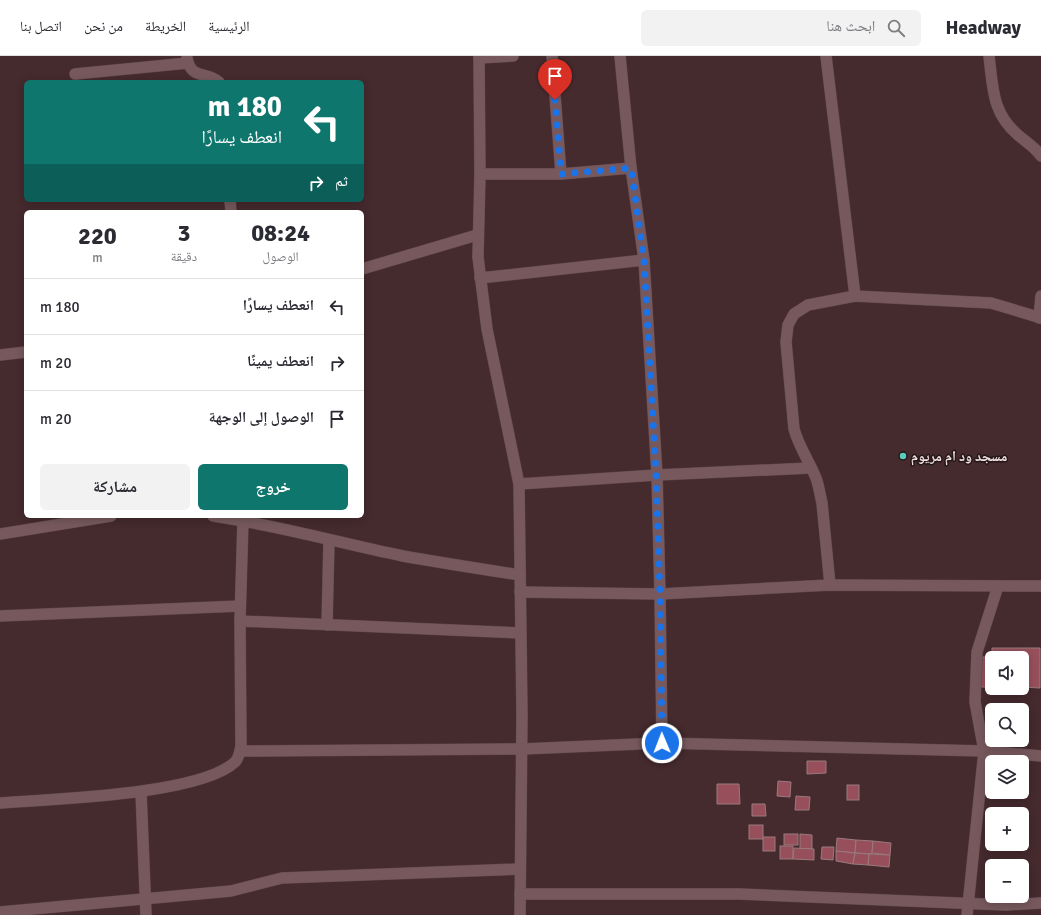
<!DOCTYPE html>
<html lang="ar">
<meta charset="utf-8">
<style>
body{margin:0;font-family:Signika,"Noto Naskh Arabic",sans-serif;background:#f2f2f3;color:#2b2b33;direction:rtl;height:100vh;display:flex;flex-direction:column;font-size:15px;white-space:nowrap}
*{box-sizing:border-box;margin:0}
p{font-size:13px;color:#7c7c81}
.icon{flex:none;width:22px;height:22px;fill:none;stroke:currentColor;stroke-width:2;stroke-linecap:round;stroke-linejoin:round}
.map{position:relative;flex:1;overflow:hidden;direction:ltr}
.details{position:absolute;left:24px;top:154px;width:340px;height:308px;display:flex;flex-direction:column;background:#fff;border-radius:6px;box-shadow:0 2px 10px #0003;direction:rtl}
.details>*{flex:none}
.hud{position:absolute;left:24px;top:24px;width:340px;height:122px;border-radius:6px;box-shadow:0 2px 10px #0003;direction:rtl;background:#0f766e;color:#fff;overflow:hidden}
.fabs{position:absolute;left:985px;top:595px;display:grid;gap:8px}
.fabs a{display:grid;place-items:center;width:44px;height:44px;border-radius:6px;background:#fff;box-shadow:0 2px 10px #0003;font-size:20px}
.pin{position:absolute;display:grid;place-items:center;width:34px;height:34px;color:#fff;margin:-41px -17px;border-radius:50% 50% 50% 0;rotate:-45deg;box-shadow:0 0 4px #0007}
.pin .icon{rotate:45deg}
.me{position:absolute;width:44px;margin:-22px;rotate:359deg;stroke-linejoin:round;filter:drop-shadow(0 0 3px #0008)}
.turn{display:flex;align-items:center;gap:14px;height:84px;padding:0 16px;font-size:18px}
.turn .icon{width:52px;height:52px;stroke-width:2.5}
.turn b{display:block;font-size:28px;line-height:34px}
.then{display:flex;align-items:center;height:38px;padding:0 16px;background:#0003;gap:8px;font-size:15px}
.eta{display:flex;justify-content:space-evenly;align-items:center;height:68px;text-align:center}
.eta b{font-size:24px;font-weight:800;line-height:28px}
.button{display:flex;gap:8px;margin-top:auto;padding:8px 16px}
.button a{flex:1;height:46px;border-radius:6px;background:#0f766e;color:#fff;font-size:16px;font-weight:800;line-height:46px;text-align:center}
.button a+a{background:#f2f2f3;color:#2b2b33}
ul{padding:0;list-style:none}
li{display:flex;align-items:center;gap:12px;height:56px;padding:0 16px;border-top:1px solid #e1e1e2}
li div{flex:1}
li b{display:block;font-size:15px}
li em{font-style:normal}
header{display:flex;align-items:center;gap:24px;box-sizing:border-box;height:56px;padding:0 20px;background:#fff;border-bottom:1px solid #e1e1e2}
header strong{font-size:19px}
nav{display:flex;gap:22px;margin-inline-start:auto;font-size:14px}
.search{width:280px;height:36px;background:#f2f2f3;display:flex;align-items:center;gap:10px;box-sizing:border-box;padding:0 14px;border-radius:6px;color:#7c7c81;font-size:15px}
.map>svg:first-child{display:block}
.building{fill:#97505b;stroke:#9a7a7e}
.lines{fill:none;stroke-linecap:round;stroke-linejoin:round}
.minor-casing{stroke:#5e474b;stroke-width:12}
.minor{stroke:#77595d;stroke-width:11}
.route{stroke:#1a73e8;stroke-width:7;stroke-dasharray:0 12.6}
.poi-dot{fill:#5acebd;stroke:#231718;stroke-width:1.5}
.labels{text-anchor:middle;stroke-width:3;stroke-linejoin:round;paint-order:stroke}
.poi-label{font-size:14px;font-weight:bold;fill:#f1dfe1;stroke:#231718;text-anchor:start}
</style>
<header>
<strong>Headway</strong>
<div class="search"><svg class="icon" aria-label="search" viewBox="0 0 24 24"><circle cx="10" cy="10" r="6"/><path d="M15 15l6 6"/></svg>ابحث هنا</div>
<nav><a>الرئيسية</a><a>الخريطة</a><a>من نحن</a><a>اتصل بنا</a></nav>
</header>
<div class="map">
<svg width="1041" height="859" viewBox="0 0 1041 859">
<rect width="100%" height="100%" fill="#452a2e"/>
<g class="building">
<polygon points="992,592 1040,592 1040,632 1022,631 1022,602 992,602 992,631 981,631 982,601 992,601"/>
<polygon points="807,705 826,705 826,717 807,718"/>
<polygon points="778,725 791,726 790,741 777,740"/>
<polygon points="717,728 739,728 740,748 717,748"/>
<rect x="847" y="729" width="12" height="15"/>
<polygon points="796,740 810,741 809,754 795,754"/>
<polygon points="752,748 765,748 766,760 752,760"/>
<rect x="749" y="769" width="14" height="14"/>
<rect x="784" y="778" width="14" height="11"/>
<polygon points="800,778 812,779 812,793 800,793"/>
<rect x="763" y="781" width="12" height="14"/>
<polygon points="837,782 856,784 855,797 836,795"/>
<polygon points="856,784 873,785 872,798 855,797"/>
<polygon points="873,785 891,787 890,799 872,797"/>
<rect x="780" y="790" width="13" height="13"/>
<polygon points="822,791 834,791 833,804 821,803"/>
<polygon points="794,792 814,793 814,804 793,803"/>
<polygon points="836,795 855,797 853,808 836,805"/>
<polygon points="855,797 869,798 868,809 853,808"/>
<polygon points="869,798 890,799 889,811 868,809"/>
</g>
<g class="lines">
<g class="minor-casing">
<g id="minor">
<polyline points="479,0 480,118 478,201 487,273 519,428 522,659 520,859"/>
<polyline points="552,0 561,118"/>
<polyline points="620,0 631,112 644,204 657,419 660,538 662,687"/>
<polyline points="826,0 855,240"/>
<path d="M989,0C993,32 992,57 1018,79C1026,86 1035,91 1041,100"/>
<path d="M187,2C191,24 206,15 219,26"/>
<polyline points="479,2 513,0"/>
<polyline points="75,18 188,7"/>
<polyline points="480,118 561,118 631,112"/>
<polyline points="230,144 231,156"/>
<polyline points="362,213 477,179"/>
<polyline points="480,222 644,204"/>
<polyline points="1039,262 1041,240"/>
<polyline points="0,299 26,296"/>
<polyline points="519,428 657,419 810,412"/>
<path d="M213,460C277,469 339,487 403,500C442,507 481,513 520,519"/>
<polyline points="0,478 111,460"/>
<path d="M830,529L822,447C820,439 819,430 816,422C809,405 799,391 794,373L786,286L788,269L794,258L808,249L855,240L991,247L1041,262"/>
<polyline points="520,536 660,538 830,529 1041,530"/>
<polyline points="0,560 240,550"/>
<polyline points="240,565 520,577"/>
<polyline points="327,569 329,484"/>
<polyline points="240,695 522,693 662,687 984,695 1041,700"/>
<polyline points="141,736 146,859"/>
<path d="M0,747C51,743 200,739 235,706C239,702 240,695 241,690L240,565L243,464"/>
<polyline points="520,838 739,838 1006,849 1041,847"/>
<polyline points="0,856 231,835 282,822 520,813"/>
<polyline points="967,859 984,695 975,646 977,596 998,530"/>
</g>
</g>
<use href="#minor" class="minor"/>
</g>
<g class="lines">
<polyline class="route" points="555,44 561,118 631,112 644,204 656,418 660,538 662,687"/>
</g>
<circle class="poi-dot" cx="903" cy="400" r="4"/>
<g class="labels">
<g class="poi-label">
<text x="911" y="405">مسجد ود ام مريوم</text>
</g>
</g>
</svg>
<div class="fabs">
<a><svg class="icon" aria-label="sound" viewBox="0 0 24 24"><path d="M4 9h4l5-4v14l-5-4H4zM17 9q2 3 0 6"/></svg></a>
<a><svg class="icon" aria-label="search" viewBox="0 0 24 24"><circle cx="10" cy="10" r="6"/><path d="M15 15l6 6"/></svg></a>
<a><svg class="icon" aria-label="layers" viewBox="0 0 24 24"><path d="M12 4l9 5-9 5-9-5zM3 14l9 5 9-5"/></svg></a>
<a>+</a>
<a>−</a>
</div>
<div class="pin" style="left:555px;top:44px;background:#d93025"><svg class="icon" aria-label="arrive" viewBox="0 0 24 24"><path d="M6 21V4h12l-3 4 3 4H6"/></svg></div>
<svg class="me" style="left:662px;top:687px" viewBox="-20 -20 40 40"><circle r="17" fill="#1a73e8" stroke="#fff" stroke-width="3"/><path d="M0-11L8 9 0 5-8 9z" fill="#fff"/></svg>
<div class="hud">
<div class="turn"><svg class="icon" aria-label="left" viewBox="0 0 24 24"><path d="M17 20v-9H6M10 6l-5 5 5 5"/></svg><div><b>180 m</b>انعطف يسارًا</div></div>
<div class="then">ثم<svg class="icon" aria-label="right" viewBox="0 0 24 24"><path d="M7 20v-9h11M14 6l5 5-5 5"/></svg></div>
</div>
<section class="details">
<div class="eta">
<div><b>08:24</b><p>الوصول</p></div>
<div><b>3</b><p>دقيقة</p></div>
<div><b>220</b><p>m</p></div>
</div>
<ul>
<li><svg class="icon" aria-label="left" viewBox="0 0 24 24"><path d="M17 20v-9H6M10 6l-5 5 5 5"/></svg><div><b>انعطف يسارًا</b></div><em>180 m</em></li>
<li><svg class="icon" aria-label="right" viewBox="0 0 24 24"><path d="M7 20v-9h11M14 6l5 5-5 5"/></svg><div><b>انعطف يمينًا</b></div><em>20 m</em></li>
<li><svg class="icon" aria-label="arrive" viewBox="0 0 24 24"><path d="M6 21V4h12l-3 4 3 4H6"/></svg><div><b>الوصول إلى الوجهة</b></div><em>20 m</em></li>
</ul>
<div class="button"><a>خروج</a><a>مشاركة</a></div>
</section>
</div>
